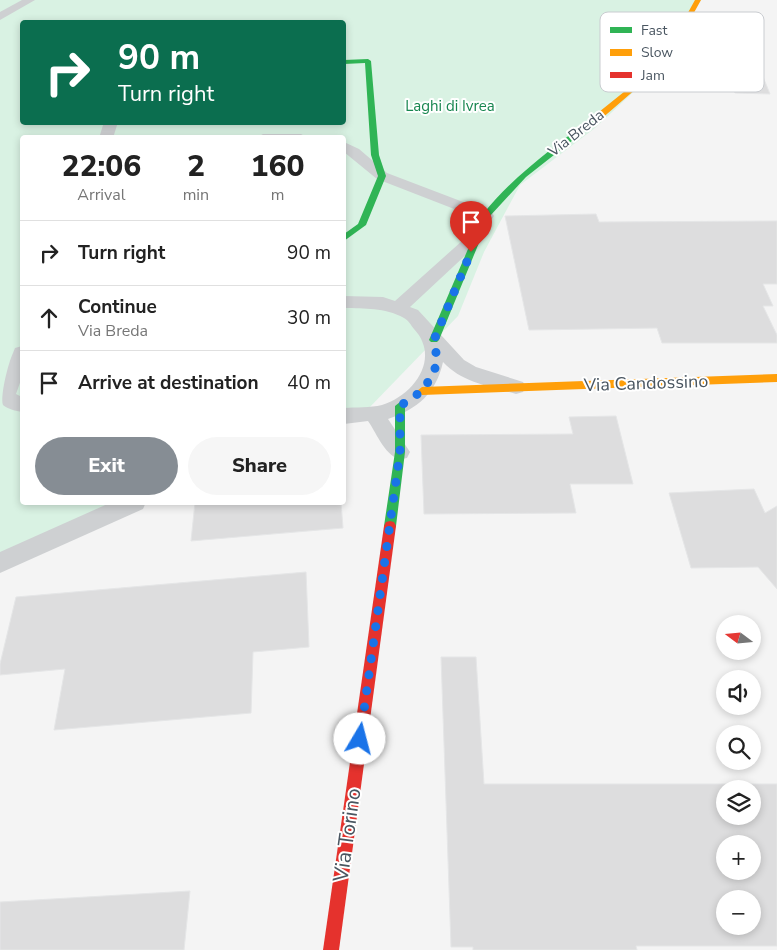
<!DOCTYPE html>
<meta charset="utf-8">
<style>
body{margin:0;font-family:"Nunito Sans",sans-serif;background:#f6f6f6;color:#222;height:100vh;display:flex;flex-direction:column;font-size:19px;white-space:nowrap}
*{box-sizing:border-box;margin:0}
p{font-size:16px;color:#767676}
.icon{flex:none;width:28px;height:28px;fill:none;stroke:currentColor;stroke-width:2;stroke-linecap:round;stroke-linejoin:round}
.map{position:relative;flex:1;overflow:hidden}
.details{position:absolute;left:20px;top:135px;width:326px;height:370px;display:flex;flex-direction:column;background:#fff;border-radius:5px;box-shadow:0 2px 8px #0003}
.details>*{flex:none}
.top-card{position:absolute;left:20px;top:20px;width:326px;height:105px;border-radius:5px;box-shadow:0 2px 8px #0003;background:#0b6e4f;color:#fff;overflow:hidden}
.needle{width:32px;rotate:286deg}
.buttons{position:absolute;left:716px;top:615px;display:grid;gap:10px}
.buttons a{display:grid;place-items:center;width:45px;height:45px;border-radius:50%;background:#fff;box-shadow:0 2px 8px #0003;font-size:25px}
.pin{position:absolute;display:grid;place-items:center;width:42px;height:42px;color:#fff;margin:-51px -21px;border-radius:50% 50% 50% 0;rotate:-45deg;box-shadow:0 0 5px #0007}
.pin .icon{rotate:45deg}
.me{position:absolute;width:55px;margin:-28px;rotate:8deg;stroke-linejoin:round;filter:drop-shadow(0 0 4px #0008)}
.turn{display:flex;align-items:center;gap:18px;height:105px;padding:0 15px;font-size:22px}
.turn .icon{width:65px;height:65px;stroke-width:2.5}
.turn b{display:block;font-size:35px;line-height:42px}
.eta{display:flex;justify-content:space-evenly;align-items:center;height:85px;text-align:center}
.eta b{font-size:30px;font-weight:800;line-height:35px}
.cta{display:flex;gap:10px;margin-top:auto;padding:10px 15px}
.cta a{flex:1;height:58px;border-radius:30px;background:#868d94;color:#fff;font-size:20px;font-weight:800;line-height:58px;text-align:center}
.cta a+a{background:#f6f6f6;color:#222}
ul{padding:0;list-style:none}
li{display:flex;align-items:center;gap:15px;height:65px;padding:0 15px;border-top:1px solid #e0e0e0}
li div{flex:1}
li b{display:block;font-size:19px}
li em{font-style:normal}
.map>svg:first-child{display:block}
.green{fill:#d9f2e3;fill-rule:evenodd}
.building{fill:#ddddde;stroke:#e5e6e7;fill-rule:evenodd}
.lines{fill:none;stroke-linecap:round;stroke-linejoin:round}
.street{fill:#ced0d2;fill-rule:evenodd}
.fast{fill:#30b455;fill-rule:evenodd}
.slow{fill:#ff9f0a;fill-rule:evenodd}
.jam{fill:#e5322d;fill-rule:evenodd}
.route{stroke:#1a73e8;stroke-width:9;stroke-dasharray:0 16.2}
.labels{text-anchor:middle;stroke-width:4;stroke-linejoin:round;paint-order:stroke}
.far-park-label{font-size:15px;fill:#17864f;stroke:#fff}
.far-street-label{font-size:15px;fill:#4a5661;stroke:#fff}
.street-label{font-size:18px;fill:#4a5661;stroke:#fff}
.near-street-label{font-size:21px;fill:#4a5661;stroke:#fff}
.key{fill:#fff;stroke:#c9ccd0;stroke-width:1}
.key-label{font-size:14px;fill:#4a5661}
</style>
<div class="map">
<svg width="777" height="950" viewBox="0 0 777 950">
<rect width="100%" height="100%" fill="#f4f4f4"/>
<path class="green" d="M0,0H701L660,67L595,128L520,185L484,252L458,316L368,409L344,419V138H22V502L148,503L0,566ZM22,22H344V122H22Z"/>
<g class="building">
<polygon points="697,18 726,22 724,54 755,57 770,94 735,93"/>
<polygon points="596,214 599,222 777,221 777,284 763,284 773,306 763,306 777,335 777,343 662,343 657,328 529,330 505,216"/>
<polygon points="616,416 633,484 570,484 576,513 424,514 421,435 573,434 569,417"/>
<polygon points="754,489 765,513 777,506 777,589 758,567 691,568 669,493"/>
<polygon points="195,502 341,502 343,528 191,541"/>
<polygon points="306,572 309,647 253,652 251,713 54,730 65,669 0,675 0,664 16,597"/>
<path d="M441,657H476L484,784H777V946H636L637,950H473V947H451ZM725,789H752V816H725ZM725,844H752V871H725ZM725,899H752V926H725Z"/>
<polygon points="190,891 184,950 0,950 0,902"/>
</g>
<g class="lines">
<g class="street">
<polygon points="22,0 35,0 0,20 0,12"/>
<polygon points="104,122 118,122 113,138 99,138"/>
<polygon points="263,134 301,134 308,138 256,138"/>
<polygon points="344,142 359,149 387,173 492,213 494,216 492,219 480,219 377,179 344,152"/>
<path d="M478,230L486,235L484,238L410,307L418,310L464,360L476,367L523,382L526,387L523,392L516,394C491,387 461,382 443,362C436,393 418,409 388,419L410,452L407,458C388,464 378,435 368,421L344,424V408C356,407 370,408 382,405C414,395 441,358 414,329C411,325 408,320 404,318C384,307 365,309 344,308V296L383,297L395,301L472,232Z"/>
<path d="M22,346V377L16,394L22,397V412C16,411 8,409 3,405C0,396 8,364 13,353L15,348Z"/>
<polygon points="112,502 146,502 143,509 0,573 0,552"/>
</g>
<g class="fast">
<polygon points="368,59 371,61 379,155 386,176 366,225 344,241 344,234 358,224 378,176 371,155 365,63 344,64 344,60"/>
<path d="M594,116L601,118L526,177L490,216L439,340L437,342H431L429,340L483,214C514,175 555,147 594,116Z"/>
<polygon points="400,402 405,406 405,452 396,526 394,530 390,531 386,530 384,526 395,452 395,406"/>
</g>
<g class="slow">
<polygon points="695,0 701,0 676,45 659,69 600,120 594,120 594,116 655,67 670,45"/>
<polygon points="777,374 777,382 422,395 417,391 422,387"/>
</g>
<polygon class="jam" points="390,521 394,522 396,526 339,950 323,950 384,526 386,522"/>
</g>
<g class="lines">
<polyline class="route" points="360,739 400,452 400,406 422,391 434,373 437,359 434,340 471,252"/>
</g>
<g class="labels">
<g class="far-park-label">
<text x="450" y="111">Laghi di Ivrea</text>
</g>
<g class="far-street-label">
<text transform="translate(576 133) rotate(-38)" y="5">Via Breda</text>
</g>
<g class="street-label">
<text transform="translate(646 383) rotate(-2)" y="6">Via Candossino</text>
</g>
<g class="near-street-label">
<text transform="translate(347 835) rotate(-82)" y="7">Via Torino</text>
</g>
</g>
<rect x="600" y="12" width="164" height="80" rx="8" class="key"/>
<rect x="610" y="27" width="22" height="6" fill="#30b455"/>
<rect x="610" y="49" width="22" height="7" fill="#ff9f0a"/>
<rect x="610" y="72" width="22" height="6" fill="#e5322d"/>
<g class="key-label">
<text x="641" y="35">Fast</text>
<text x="641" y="57">Slow</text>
<text x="641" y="80">Jam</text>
</g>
</svg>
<div class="buttons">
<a><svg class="needle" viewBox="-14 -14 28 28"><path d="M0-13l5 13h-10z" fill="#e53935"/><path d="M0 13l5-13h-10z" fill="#767676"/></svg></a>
<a><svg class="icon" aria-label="sound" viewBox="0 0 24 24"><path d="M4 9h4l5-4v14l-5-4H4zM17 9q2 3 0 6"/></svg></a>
<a><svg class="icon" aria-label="search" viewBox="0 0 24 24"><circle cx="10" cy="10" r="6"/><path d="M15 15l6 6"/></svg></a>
<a><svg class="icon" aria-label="layers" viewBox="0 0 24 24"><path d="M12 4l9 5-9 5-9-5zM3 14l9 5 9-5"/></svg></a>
<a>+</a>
<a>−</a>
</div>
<div class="pin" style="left:471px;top:252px;background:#d93025"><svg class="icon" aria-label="arrive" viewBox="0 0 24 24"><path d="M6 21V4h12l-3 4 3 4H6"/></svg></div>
<svg class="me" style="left:360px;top:739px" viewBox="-20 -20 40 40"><circle r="19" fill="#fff"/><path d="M0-13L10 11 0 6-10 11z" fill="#1a73e8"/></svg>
<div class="top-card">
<div class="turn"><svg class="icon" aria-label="right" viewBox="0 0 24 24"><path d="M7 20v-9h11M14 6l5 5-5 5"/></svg><div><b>90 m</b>Turn right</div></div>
</div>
<section class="details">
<div class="eta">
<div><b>22:06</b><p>Arrival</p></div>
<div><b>2</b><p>min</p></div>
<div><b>160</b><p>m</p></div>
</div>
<ul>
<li><svg class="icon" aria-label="right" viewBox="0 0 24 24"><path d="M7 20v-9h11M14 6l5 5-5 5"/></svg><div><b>Turn right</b></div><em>90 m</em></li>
<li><svg class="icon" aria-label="ahead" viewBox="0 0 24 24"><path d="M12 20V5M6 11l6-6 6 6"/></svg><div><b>Continue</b><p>Via Breda</p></div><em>30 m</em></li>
<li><svg class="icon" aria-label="arrive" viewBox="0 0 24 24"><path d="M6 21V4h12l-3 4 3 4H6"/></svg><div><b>Arrive at destination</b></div><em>40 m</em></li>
</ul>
<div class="cta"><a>Exit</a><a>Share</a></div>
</section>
</div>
